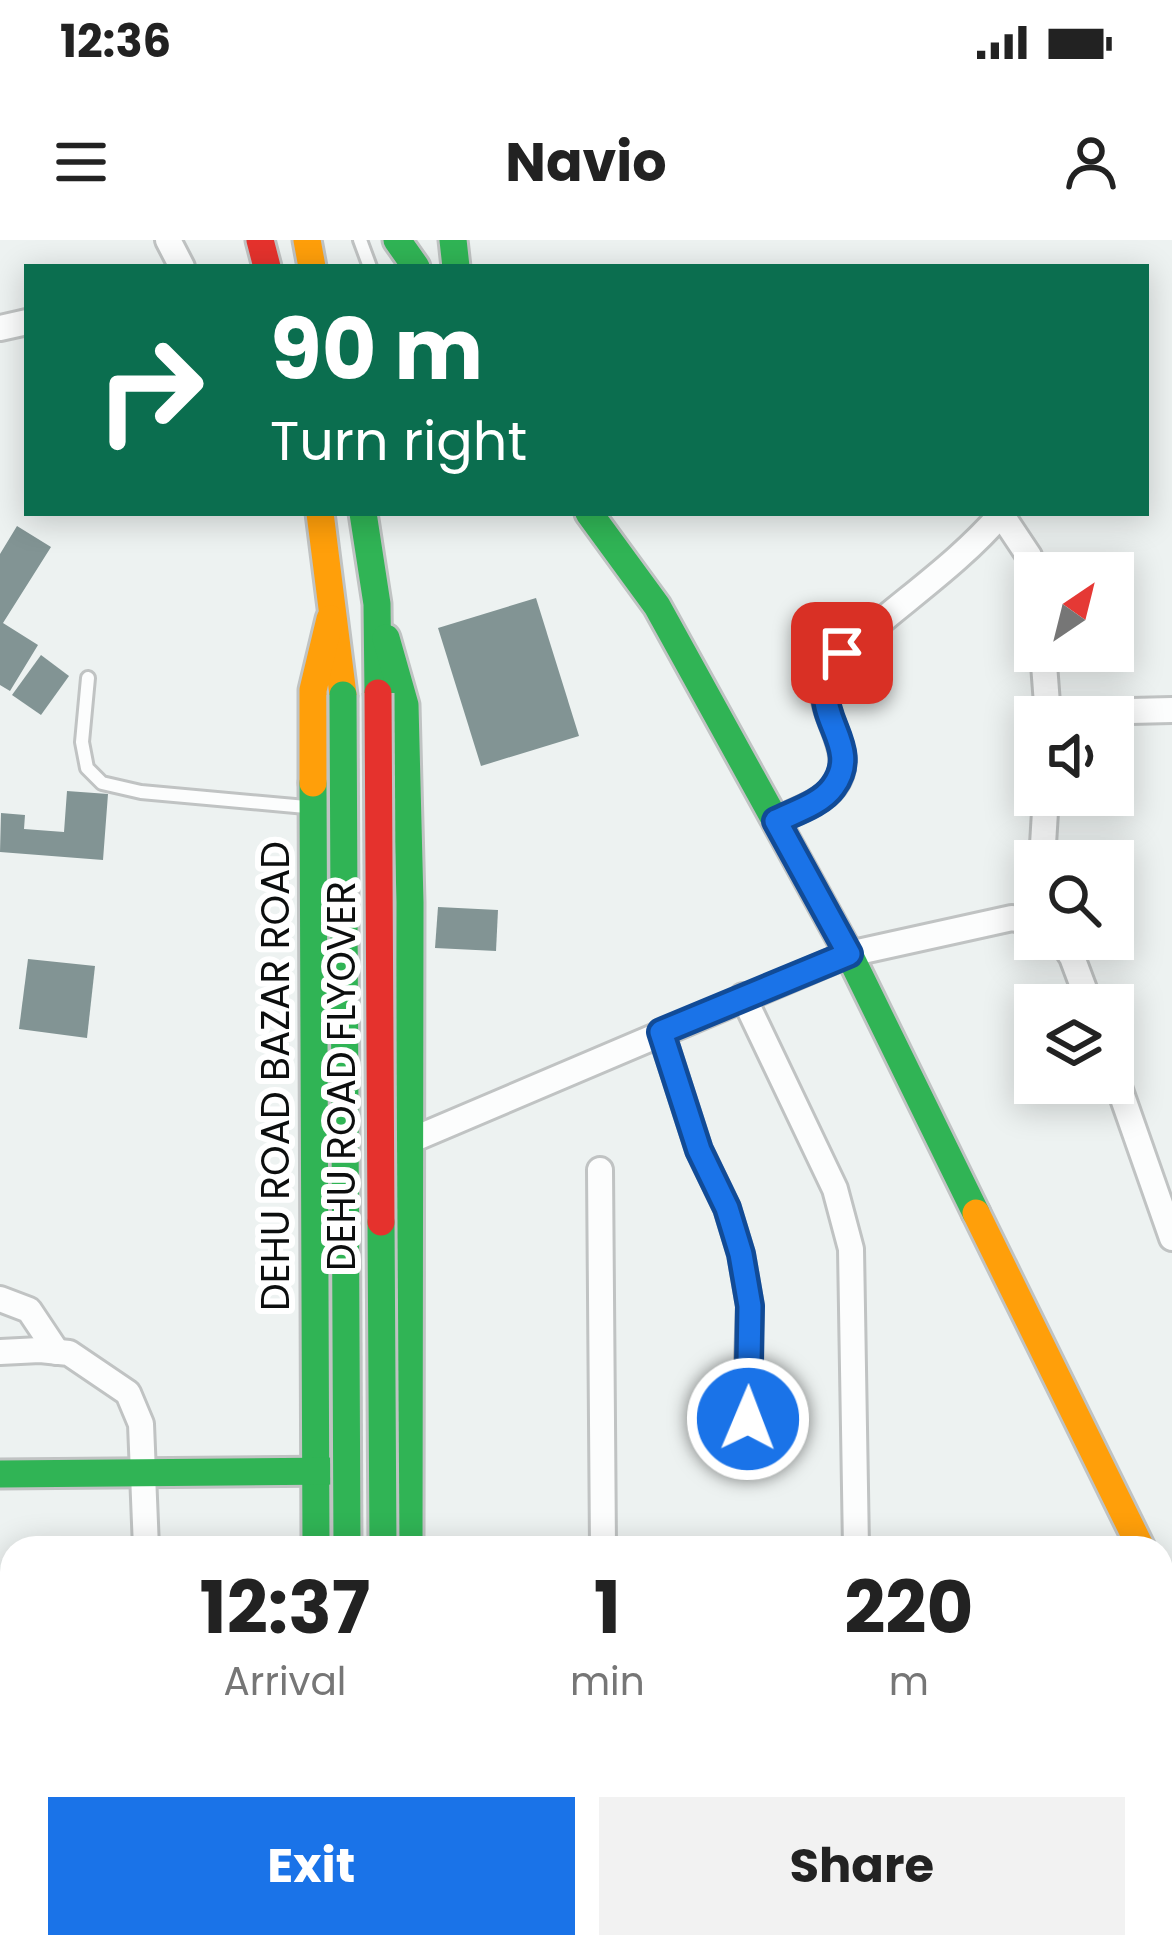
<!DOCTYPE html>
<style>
body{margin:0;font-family:Poppins,sans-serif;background:#f2f2f2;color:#222;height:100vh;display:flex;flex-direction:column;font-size:45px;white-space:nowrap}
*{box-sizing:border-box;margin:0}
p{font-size:39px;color:#767676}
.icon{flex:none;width:66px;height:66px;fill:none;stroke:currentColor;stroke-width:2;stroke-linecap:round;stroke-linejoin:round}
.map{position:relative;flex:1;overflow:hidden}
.sheet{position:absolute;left:0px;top:1296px;width:1173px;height:423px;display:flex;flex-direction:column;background:#fff;border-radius:36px 36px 0 0;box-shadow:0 6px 30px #0003}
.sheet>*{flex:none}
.guide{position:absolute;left:24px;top:24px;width:1125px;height:252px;border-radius:0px;box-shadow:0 6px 30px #0003;background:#0b6e4f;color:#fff;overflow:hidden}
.needle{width:78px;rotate:35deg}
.controls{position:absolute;left:1014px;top:312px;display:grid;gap:24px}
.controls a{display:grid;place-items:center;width:120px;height:120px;border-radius:0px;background:#fff;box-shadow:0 6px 30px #0003;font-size:60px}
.pin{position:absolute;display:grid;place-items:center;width:102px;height:102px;color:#fff;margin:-51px;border-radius:24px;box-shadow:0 6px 18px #0006}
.me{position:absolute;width:132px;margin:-66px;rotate:1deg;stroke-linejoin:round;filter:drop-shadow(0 0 9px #0008)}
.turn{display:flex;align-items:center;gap:42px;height:252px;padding:0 48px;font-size:54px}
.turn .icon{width:156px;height:156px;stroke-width:2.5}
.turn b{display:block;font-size:84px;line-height:102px}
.eta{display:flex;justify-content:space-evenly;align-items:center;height:204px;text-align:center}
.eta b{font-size:72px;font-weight:700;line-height:84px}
.cta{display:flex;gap:24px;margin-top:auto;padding:24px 48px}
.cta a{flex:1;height:138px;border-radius:0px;background:#1a73e8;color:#fff;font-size:48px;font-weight:700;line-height:138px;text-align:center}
.cta a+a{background:#f2f2f2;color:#222}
.status{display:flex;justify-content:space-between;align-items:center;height:84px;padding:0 60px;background:#fff;direction:ltr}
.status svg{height:33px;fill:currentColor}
header{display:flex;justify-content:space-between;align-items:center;height:156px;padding:0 48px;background:#fff;font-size:54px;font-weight:700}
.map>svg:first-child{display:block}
.building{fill:#829494}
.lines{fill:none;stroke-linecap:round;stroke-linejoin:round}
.lane-casing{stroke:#c0c3c3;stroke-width:18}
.street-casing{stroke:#c0c3c3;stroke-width:30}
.fast-casing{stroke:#c0c3c3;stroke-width:33}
.slow-casing{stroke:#c0c3c3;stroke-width:33}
.jam-casing{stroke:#c0c3c3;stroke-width:33}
.lane{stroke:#fcfdfd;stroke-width:12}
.street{stroke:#fcfdfd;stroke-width:24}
.fast{stroke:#30b455;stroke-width:27}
.slow{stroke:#ff9f0a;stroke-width:27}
.jam{stroke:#e5322d;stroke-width:27}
.fast-bridge-casing{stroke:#c0c3c3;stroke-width:33;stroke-linecap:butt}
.jam-bridge-casing{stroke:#c0c3c3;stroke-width:33;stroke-linecap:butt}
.fast-bridge{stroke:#30b455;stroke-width:27}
.jam-bridge{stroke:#e5322d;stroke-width:27}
.route-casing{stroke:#114b97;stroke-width:30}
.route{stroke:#1a73e8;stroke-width:21}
.labels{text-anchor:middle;stroke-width:12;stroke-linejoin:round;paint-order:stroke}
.street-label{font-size:39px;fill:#0c0e0e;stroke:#fff}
</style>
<div class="status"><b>12:36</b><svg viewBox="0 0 49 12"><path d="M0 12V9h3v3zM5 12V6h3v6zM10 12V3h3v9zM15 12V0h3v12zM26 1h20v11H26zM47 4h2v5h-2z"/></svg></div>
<header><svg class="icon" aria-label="menu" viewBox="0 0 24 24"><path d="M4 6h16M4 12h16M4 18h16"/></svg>Navio<svg class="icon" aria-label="person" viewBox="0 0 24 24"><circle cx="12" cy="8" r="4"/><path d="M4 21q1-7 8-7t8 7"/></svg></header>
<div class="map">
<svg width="1172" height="1718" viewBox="0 0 1172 1718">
<rect width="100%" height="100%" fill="#edf2f1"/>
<g class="building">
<polygon points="17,286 51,307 3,383 38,405 10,451 0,445 0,314"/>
<polygon points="536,358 579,496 481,526 438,388"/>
<polygon points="41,415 69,436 41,475 12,455"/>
<polygon points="67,551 108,554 103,620 0,612 1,573 25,575 24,589 64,592"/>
<polygon points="438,667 498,670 496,711 435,708"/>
<polygon points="28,719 95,726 87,798 19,789"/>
</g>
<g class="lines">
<g class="lane-casing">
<g id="lane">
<polyline points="360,0 370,27"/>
<polyline points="88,438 82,502 87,528 102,543 141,552 306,567"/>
<polyline points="1103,1718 1104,1707"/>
</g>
</g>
<g class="street-casing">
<g id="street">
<polyline points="168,0 182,27"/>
<polyline points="0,88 27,82"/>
<polyline points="1001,274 1029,316 1035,335"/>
<polyline points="1043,411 1048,477"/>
<polyline points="1048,473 1172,470"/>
<path d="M775,581C793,572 819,564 832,549C866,509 804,467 830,427C843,407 866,393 885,378C925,345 968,313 1002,273"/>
<polyline points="1042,621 1046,555"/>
<polyline points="1060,699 1072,717 1090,765"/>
<polyline points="743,756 835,949 851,1009 856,1308"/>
<polyline points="661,792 699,910 727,968 741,1014 750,1066 744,1224"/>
<polyline points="1113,830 1172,998"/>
<polyline points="407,902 849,714 1012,678 1035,683"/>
<polyline points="600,930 603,1308"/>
<polyline points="0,1059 29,1070 57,1112"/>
<polyline points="0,1112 40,1110 69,1113 128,1153 141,1184 146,1308"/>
<polyline points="156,1707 157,1718"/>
<polyline points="712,1707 721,1718"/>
</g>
</g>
<g class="fast-casing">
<g id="fast">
<polyline points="397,0 416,27"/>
<polyline points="453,0 456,27"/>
<polyline points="363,273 377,364 378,453"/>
<polyline points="589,273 657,366 849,714 976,973"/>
<polyline points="386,398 405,465 410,662 409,1308"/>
<polyline points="313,543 316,1308"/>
<polyline points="0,1234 340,1231"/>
<polyline points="314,1707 314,1718"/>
<polyline points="346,1707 346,1718"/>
<polyline points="406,1718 407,1707"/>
</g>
</g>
<g class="slow-casing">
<g id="slow">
<polyline points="307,0 312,27"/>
<polyline points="320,273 343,455"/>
<polyline points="313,543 313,450 330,379"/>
<polyline points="976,973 1141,1308"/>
<polyline points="1161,1349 1172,1370"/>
</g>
</g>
<g class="jam-casing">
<g id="jam">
<polyline points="260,0 267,27"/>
<polyline points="383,1718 384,1707"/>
</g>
</g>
<use href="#lane" class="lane"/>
<use href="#street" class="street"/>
<use href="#fast" class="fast"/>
<use href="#slow" class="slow"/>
<use href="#jam" class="jam"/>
<g class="fast-bridge-casing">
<g id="fast-bridge">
<polyline points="343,455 347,1308"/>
<polyline points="381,982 383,1308"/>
</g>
</g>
<g class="jam-bridge-casing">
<polyline id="jam-bridge" points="378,453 381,982"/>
</g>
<use href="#fast-bridge" class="fast-bridge"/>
<use href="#jam-bridge" class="jam-bridge"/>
</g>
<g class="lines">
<g class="route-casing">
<path id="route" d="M748,1179L750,1066L741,1014L727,968L699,910L661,792L849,714L776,581C794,572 821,564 833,547C868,500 794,470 842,413"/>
</g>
<use href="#route" class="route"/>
</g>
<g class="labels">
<g class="street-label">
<text transform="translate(275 836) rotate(-90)" y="14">DEHU ROAD BAZAR ROAD</text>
<text transform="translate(341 836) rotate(-90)" y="14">DEHU ROAD FLYOVER</text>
</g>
</g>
</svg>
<div class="controls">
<a><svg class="needle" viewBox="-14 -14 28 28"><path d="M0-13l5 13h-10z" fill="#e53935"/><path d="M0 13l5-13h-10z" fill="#767676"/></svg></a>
<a><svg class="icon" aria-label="sound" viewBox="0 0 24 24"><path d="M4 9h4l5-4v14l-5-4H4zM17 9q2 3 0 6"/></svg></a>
<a><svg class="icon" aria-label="search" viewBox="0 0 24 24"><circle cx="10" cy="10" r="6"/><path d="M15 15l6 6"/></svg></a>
<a><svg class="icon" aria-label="layers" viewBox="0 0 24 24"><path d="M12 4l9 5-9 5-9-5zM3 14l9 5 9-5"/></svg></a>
</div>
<div class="pin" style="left:842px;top:413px;background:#d93025"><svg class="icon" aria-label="arrive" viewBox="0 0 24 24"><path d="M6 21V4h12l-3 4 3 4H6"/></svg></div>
<svg class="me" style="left:748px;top:1179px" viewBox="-20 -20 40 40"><circle r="17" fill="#1a73e8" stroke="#fff" stroke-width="3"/><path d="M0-11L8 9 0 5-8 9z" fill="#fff"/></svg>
<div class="guide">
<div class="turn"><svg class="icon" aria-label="right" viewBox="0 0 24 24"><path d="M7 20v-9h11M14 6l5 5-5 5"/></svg><div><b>90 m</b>Turn right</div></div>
</div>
<section class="sheet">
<div class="eta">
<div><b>12:37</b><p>Arrival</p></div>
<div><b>1</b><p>min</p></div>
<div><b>220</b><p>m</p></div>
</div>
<div class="cta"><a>Exit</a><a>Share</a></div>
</section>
</div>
